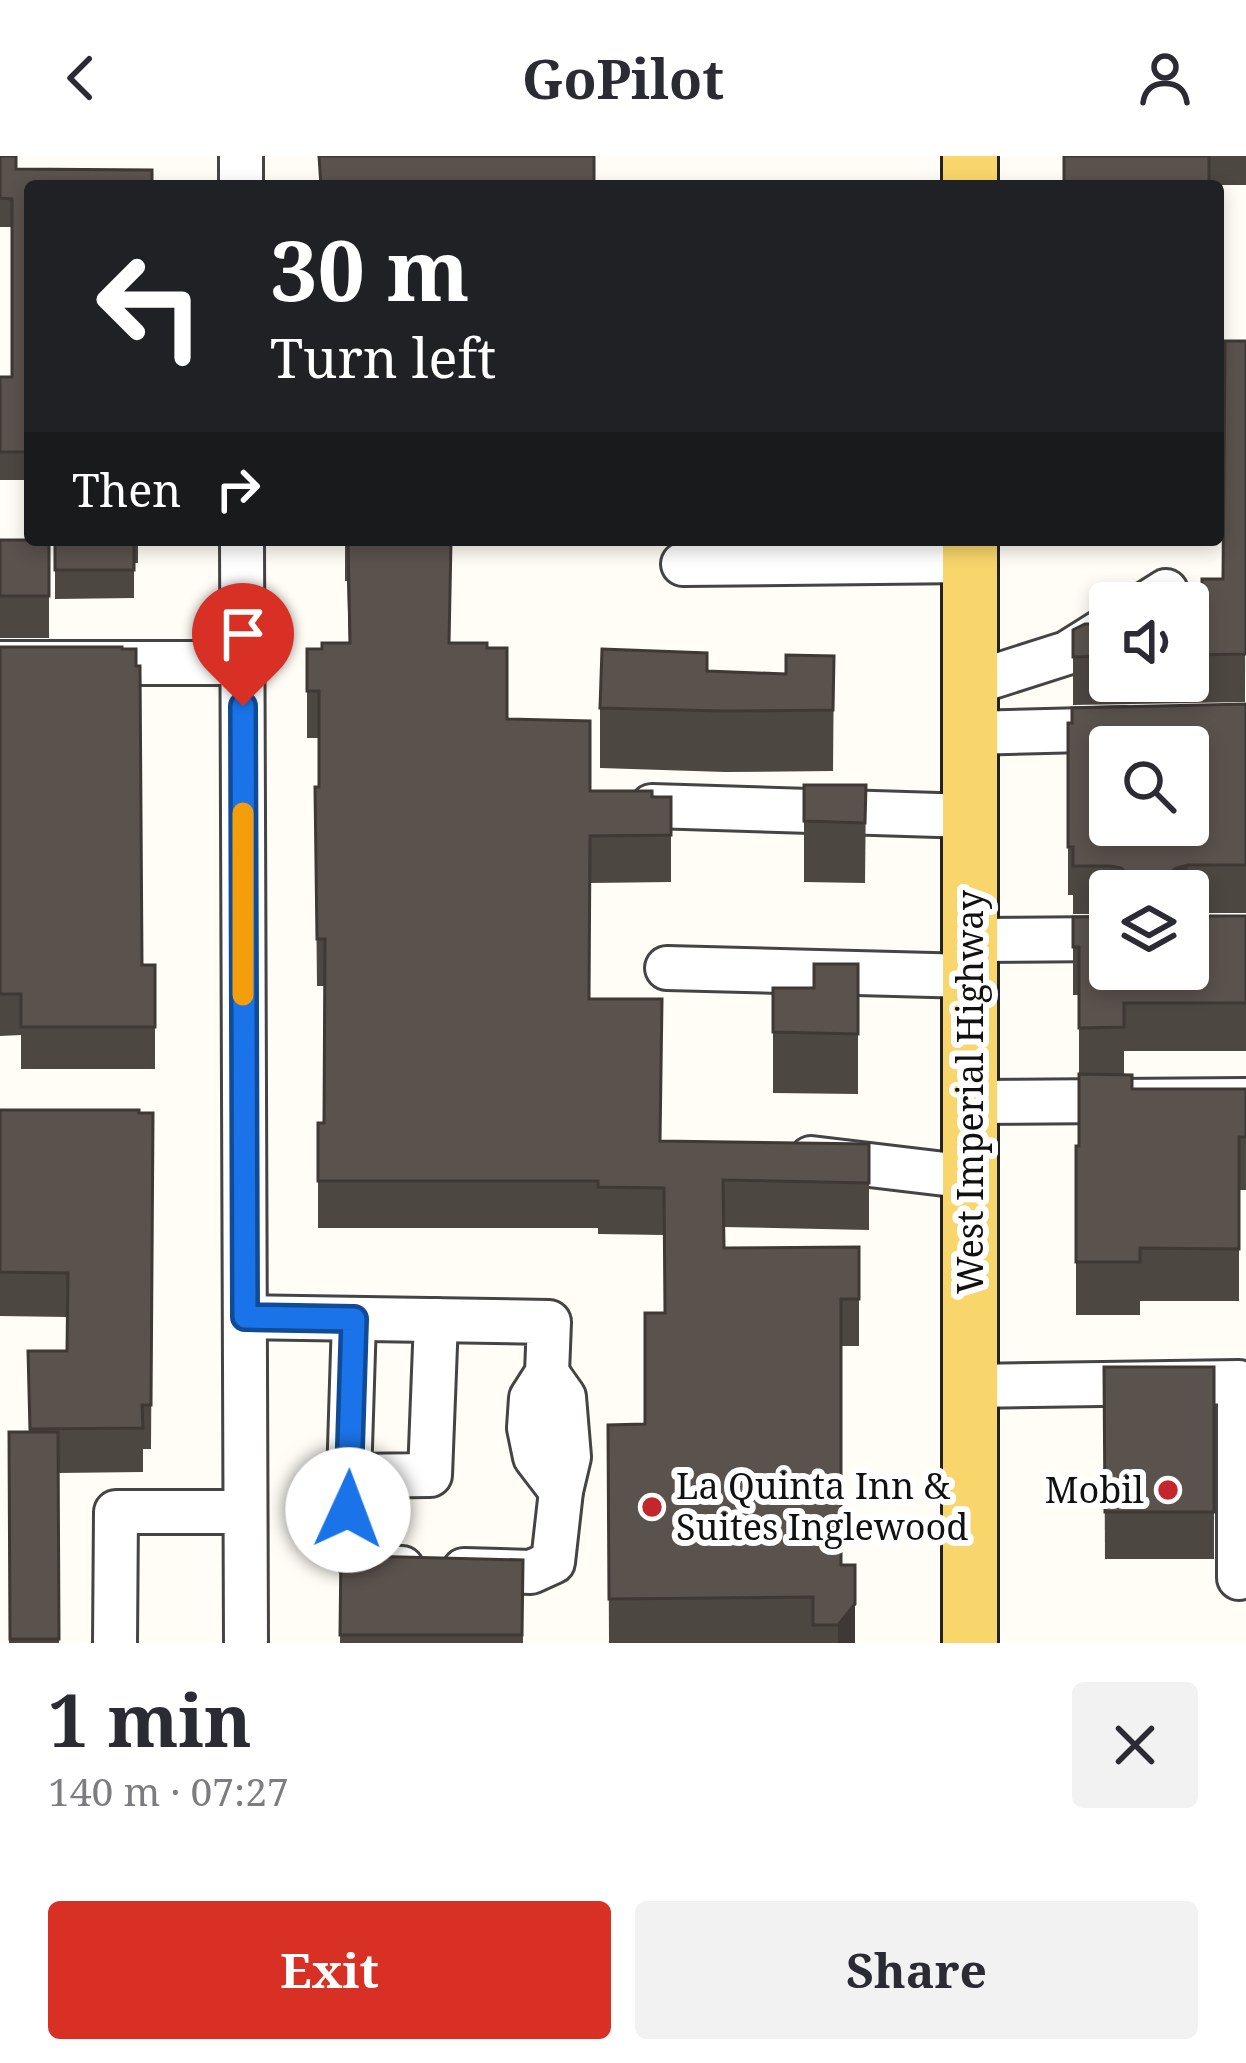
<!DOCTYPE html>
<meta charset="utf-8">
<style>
body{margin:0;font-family:"Noto Serif",serif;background:#f2f2f3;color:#2b2b33;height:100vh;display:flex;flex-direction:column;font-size:45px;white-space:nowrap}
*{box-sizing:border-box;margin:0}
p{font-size:39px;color:#7c7c81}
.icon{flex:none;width:66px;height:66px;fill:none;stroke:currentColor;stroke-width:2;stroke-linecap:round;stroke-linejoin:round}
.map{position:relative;height:1487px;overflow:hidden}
.panel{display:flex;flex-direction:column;background:#fff;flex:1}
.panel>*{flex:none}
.hud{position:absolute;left:24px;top:24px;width:1200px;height:366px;border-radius:12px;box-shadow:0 6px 18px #0003;background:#202124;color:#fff;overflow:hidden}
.buttons{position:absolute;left:1089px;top:426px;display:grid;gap:24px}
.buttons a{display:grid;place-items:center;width:120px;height:120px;border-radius:12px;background:#fff;box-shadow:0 6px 18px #0003;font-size:60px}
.pin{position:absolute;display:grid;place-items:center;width:102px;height:102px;color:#fff;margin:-123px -51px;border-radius:50% 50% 50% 0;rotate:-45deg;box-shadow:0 0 12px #0007}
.pin .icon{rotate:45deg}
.me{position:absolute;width:132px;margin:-66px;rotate:2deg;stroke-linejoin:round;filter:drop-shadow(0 0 9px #0008)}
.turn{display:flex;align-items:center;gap:42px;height:252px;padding:0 48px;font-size:54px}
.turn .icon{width:156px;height:156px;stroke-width:2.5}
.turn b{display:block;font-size:84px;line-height:102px}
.then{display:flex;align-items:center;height:114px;padding:0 48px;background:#0003;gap:24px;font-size:45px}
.round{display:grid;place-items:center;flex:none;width:126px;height:126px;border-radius:12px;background:#f2f2f3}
.summary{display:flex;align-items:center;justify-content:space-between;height:204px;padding:0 48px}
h1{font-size:72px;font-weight:700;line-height:90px}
.action{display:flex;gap:24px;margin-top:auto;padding:24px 48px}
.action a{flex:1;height:138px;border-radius:12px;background:#d93025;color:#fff;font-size:48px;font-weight:700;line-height:138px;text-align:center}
.action a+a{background:#f2f2f3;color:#2b2b33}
header{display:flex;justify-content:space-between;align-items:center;height:156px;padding:0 48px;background:#fff;font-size:54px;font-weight:700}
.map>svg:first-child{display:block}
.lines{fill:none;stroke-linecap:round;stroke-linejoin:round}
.minor-casing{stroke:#444;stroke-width:48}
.major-casing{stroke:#222;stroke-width:60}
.minor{stroke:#fff;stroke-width:42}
.major{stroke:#f9d66b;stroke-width:54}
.wall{fill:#4d4742}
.shaded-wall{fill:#3f3936}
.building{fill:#5a524d;stroke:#3f3936;stroke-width:3;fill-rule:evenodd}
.route-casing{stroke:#114b97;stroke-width:30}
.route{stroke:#1a73e8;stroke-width:21}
.slow{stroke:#f59e0b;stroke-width:21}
.poi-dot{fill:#c4262e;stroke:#fff;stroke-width:4.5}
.labels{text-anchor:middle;stroke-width:12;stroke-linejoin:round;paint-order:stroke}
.street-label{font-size:36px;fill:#111;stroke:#fff}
.poi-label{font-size:36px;fill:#111;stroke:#fff;text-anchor:start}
</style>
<header><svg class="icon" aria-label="back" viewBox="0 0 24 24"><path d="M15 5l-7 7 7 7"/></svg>GoPilot<svg class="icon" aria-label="person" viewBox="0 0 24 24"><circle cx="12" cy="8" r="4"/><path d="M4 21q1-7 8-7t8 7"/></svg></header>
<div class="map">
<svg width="1246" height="1487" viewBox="0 0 1246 1487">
<rect width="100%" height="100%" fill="#fffdf5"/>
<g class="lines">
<g class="minor-casing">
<g id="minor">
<polyline points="241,0 241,30"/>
<polyline points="242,384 246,1487"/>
<polyline points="683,408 970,405"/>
<polyline points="1147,447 1166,435"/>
<polyline points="0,507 242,507"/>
<polyline points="970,528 1067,497 1110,470"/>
<polyline points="970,577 1125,573"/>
<polyline points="652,650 970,660"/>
<polyline points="970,784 1110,783"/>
<polyline points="667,812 970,820"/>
<polyline points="970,946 1246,944"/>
<polyline points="811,1002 970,1021"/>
<polyline points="245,1161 549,1166 547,1217 531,1242 529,1272 535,1301 561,1335"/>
<polyline points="354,1163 347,1387 364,1411 402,1412"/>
<polyline points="970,1230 1239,1226 1239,1422"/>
<polyline points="349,1320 430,1319 436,1164"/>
<polyline points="464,1414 531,1416 553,1406 561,1335 569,1301 564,1241 547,1217"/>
<polyline points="115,1487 116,1356 245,1356"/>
</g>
</g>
<g class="major-casing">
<g id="major">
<polyline points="970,0 970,30"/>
<polyline points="970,384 970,1487"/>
</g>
</g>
<use href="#minor" class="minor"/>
<use href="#major" class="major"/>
</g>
<g class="wall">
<polygon points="0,0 16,13 30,30 30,324 0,324 0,221 12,221 12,71 0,71"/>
<polygon points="1064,0 1246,0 1246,29 1209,29"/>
<polygon points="1246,185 1245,546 1073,549 1073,474 1110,468 1110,525 1188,525 1188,467 1202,467 1223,423"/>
<rect x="0" y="384" width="49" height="98"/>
<polygon points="55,384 138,384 138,407 134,407 134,442 55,443"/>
<polygon points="345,384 451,384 450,487 487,492 507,563 590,635 671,641 671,726 590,727 589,843 661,985 869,988 869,1074 723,1071 724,1092 859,1091 859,1190 841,1190 841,1409 855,1487 609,1487 608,1269 645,1268 664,1157 664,1079 598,1078 598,1072 318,1072 318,967 324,967 325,830 317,830 315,631 319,631 319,582 307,582 307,493 322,493 349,487 347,425 345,425"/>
<polygon points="0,491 142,809 155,809 155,913 21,913 21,879 0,880"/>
<polygon points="834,500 833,615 725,616 600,612 600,552 707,515 786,518"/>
<polygon points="1246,548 1246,757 1188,757 1188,735 1110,735 1110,758 1073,758 1073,739 1068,739 1068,567"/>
<polygon points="804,629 866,629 865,727 804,726"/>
<polygon points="1246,760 1246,895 1124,895 1124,919 1132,933 1246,933 1246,1034 1239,1034 1239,1145 1140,1145 1140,1159 1076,1159 1076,990 1079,990 1079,839 1073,839 1073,761"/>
<polygon points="858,808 858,938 773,937 773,832 814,832"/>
<polygon points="0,954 153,957 151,1293 143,1293 143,1316 58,1317 59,1487 9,1487 9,1276 29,1276 28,1195 67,1195 67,1161 0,1160"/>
<polygon points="1104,1211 1214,1211 1214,1403 1105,1403"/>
<polygon points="341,1392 363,1400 523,1404 523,1487 340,1487"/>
</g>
<g class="shaded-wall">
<polygon points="1188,709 1188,735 1163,735 1165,722 1176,712"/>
<polygon points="855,1448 855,1487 838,1487 838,1469"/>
</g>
<g class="building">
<polygon points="0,0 16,0 16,13 152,14 152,30 30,30 30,296 0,296 0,221 12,221 12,43 0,42"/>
<polygon points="319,0 594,0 594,30 321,30"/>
<rect x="1064" y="0" width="145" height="30"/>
<polygon points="1225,185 1246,185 1246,498 1188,499 1188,467 1202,467 1202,423 1223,423"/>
<rect x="0" y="384" width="49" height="56"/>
<rect x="55" y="384" width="79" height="30"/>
<polygon points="348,384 451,384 449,487 487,487 487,492 507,492 507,563 590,565 590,635 652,635 652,641 671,641 671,679 590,680 589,843 662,843 660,985 869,988 869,1027 723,1024 724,1092 859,1091 859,1143 841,1143 841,1409 855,1409 855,1448 838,1469 813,1469 813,1441 609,1443 608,1269 645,1268 645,1157 665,1157 664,1032 598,1031 598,1025 318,1025 318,967 324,967 325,783 317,783 315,631 319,631 319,535 307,535 307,493 322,493 322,487 350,487"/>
<polygon points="1085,468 1110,468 1110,500 1073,501 1073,474"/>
<polygon points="0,491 122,491 122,493 136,493 136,510 140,510 142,809 155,809 155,871 21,871 21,838 0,838"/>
<polygon points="602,493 707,497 707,515 786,518 786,499 834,500 833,554 725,555 600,552"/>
<path d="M1246,548V709H1188L1176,712L1165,722L1163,735H1135L1131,721L1121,712L1110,710H1073V691H1068V567H1072V552ZM1110,591H1188V669H1110Z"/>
<polygon points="804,629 866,629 865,667 804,665"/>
<polygon points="1188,760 1246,760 1246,847 1124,847 1124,871 1079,872 1079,791 1073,791 1073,761 1110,761 1110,813 1188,813"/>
<polygon points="814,808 858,808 858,878 773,876 773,832 814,832"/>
<polygon points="1079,918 1132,919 1132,933 1246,933 1246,981 1239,981 1239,1093 1140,1092 1140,1106 1076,1106 1076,990 1079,990"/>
<polygon points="0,954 139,954 139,957 153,957 151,1249 142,1249 143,1272 30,1273 28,1195 67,1195 68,1117 0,1116"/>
<polygon points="1104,1211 1214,1211 1214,1356 1105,1356"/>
<polygon points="9,1276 58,1276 59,1483 10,1483"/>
<polygon points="341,1392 363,1400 523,1404 522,1479 340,1479"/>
</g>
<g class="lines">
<g class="route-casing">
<polyline id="route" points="243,550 245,1161 354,1163 348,1354"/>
</g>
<use href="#route" class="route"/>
<polyline class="slow" points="243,657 243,839"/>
</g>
<g class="poi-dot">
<circle cx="1168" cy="1334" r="12"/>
<circle cx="652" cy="1351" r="12"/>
</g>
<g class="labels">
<g class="street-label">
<text transform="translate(970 936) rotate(-90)" y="13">West Imperial Highway</text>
</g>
<g class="poi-label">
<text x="676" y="1343">La Quinta Inn &amp;<tspan x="676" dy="41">Suites Inglewood</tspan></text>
<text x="1144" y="1347" text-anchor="end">Mobil</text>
</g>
</g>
</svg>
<div class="buttons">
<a><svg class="icon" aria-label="sound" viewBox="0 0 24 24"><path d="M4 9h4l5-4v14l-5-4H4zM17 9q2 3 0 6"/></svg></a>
<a><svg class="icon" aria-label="search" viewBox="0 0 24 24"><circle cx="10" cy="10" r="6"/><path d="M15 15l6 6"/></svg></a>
<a><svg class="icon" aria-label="layers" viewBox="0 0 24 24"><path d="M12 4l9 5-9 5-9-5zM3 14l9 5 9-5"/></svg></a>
</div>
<div class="pin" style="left:243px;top:550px;background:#d93025"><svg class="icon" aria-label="arrive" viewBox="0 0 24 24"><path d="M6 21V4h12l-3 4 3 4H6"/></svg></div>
<svg class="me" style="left:348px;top:1354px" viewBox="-20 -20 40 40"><circle r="19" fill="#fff"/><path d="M0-13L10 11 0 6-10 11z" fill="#1a73e8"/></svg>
<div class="hud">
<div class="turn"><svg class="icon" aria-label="left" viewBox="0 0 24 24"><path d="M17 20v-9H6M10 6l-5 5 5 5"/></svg><div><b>30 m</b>Turn left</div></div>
<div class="then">Then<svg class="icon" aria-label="right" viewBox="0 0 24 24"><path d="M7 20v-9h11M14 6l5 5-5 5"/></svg></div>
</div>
</div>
<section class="panel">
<div class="summary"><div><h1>1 min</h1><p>140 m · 07:27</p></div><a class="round"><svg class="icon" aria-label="close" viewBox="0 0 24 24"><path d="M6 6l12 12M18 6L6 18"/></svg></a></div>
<div class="action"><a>Exit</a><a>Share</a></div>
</section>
